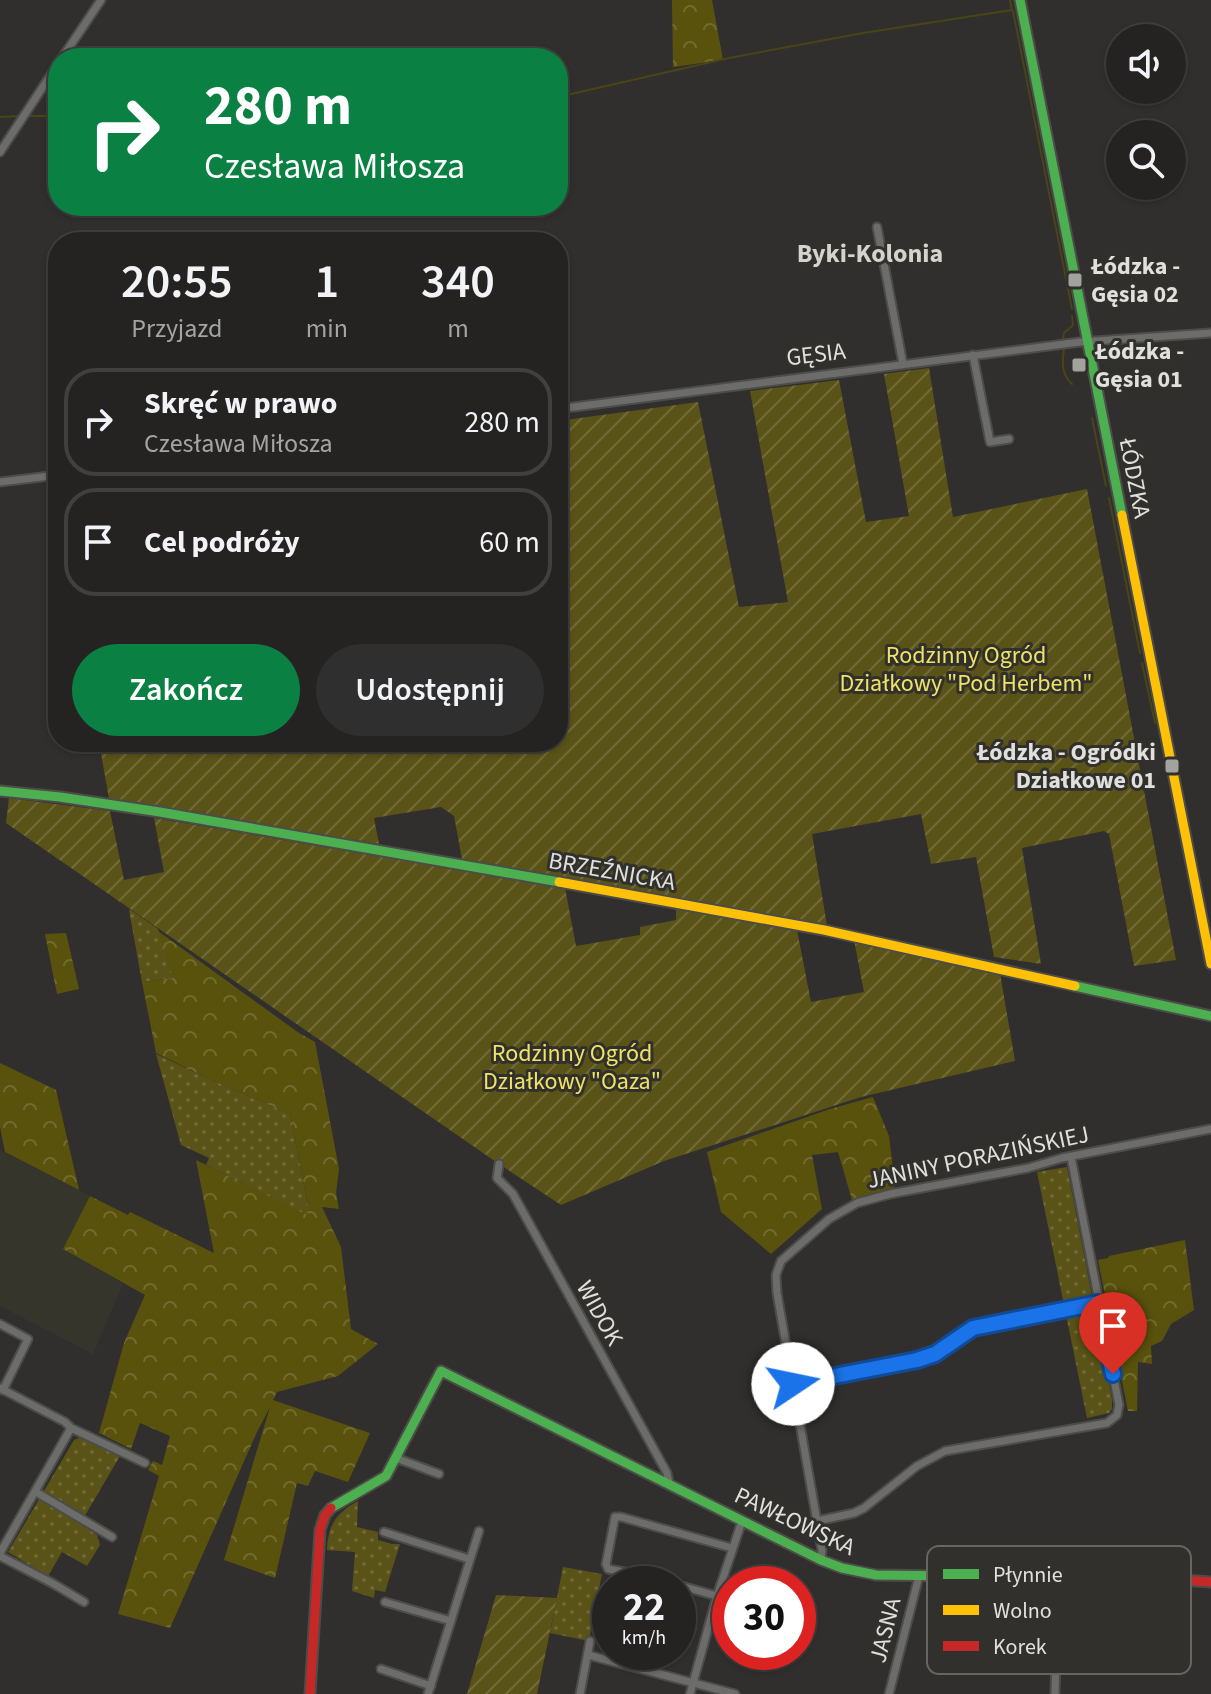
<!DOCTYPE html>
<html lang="pl">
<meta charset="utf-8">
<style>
body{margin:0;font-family:"Source Sans 3",sans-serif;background:#302f2f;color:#f1f3f6;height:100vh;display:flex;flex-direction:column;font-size:30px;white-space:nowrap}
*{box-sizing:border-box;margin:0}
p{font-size:26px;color:#a3a4a5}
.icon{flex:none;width:44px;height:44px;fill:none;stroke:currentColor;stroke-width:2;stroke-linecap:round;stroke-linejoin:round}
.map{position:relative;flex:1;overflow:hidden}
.drawer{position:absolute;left:48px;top:232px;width:520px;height:520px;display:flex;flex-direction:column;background:#242322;border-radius:32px;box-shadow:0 2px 6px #0004,0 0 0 2px #414040}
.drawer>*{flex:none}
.hud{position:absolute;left:48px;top:48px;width:520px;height:168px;border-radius:32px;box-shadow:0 2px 6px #0004,0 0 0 2px #414040;background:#0b8043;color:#fff;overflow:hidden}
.controls{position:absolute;left:1106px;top:24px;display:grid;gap:16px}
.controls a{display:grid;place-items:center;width:80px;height:80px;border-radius:50%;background:#242322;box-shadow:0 2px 6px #0004,0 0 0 2px #414040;font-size:40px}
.speed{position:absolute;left:592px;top:1566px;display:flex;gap:16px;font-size:40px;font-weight:700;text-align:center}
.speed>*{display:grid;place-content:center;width:104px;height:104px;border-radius:50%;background:#242322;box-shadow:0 2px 6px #0004,0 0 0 2px #414040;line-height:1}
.speed small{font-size:20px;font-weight:400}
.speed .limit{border:12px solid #d22;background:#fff;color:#111}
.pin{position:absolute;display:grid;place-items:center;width:68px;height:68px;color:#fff;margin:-82px -34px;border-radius:50% 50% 50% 0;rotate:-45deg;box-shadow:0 0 8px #0007}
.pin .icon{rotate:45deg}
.me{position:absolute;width:88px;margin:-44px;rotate:79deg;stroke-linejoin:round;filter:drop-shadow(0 0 6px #0008)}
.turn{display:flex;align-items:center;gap:28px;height:168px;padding:0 24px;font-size:36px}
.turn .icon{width:104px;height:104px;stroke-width:2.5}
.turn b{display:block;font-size:56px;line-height:68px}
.eta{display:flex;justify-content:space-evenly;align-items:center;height:136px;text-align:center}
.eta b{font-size:48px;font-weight:600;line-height:56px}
.action{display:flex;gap:16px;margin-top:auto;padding:16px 24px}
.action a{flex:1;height:92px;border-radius:48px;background:#0b8043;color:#fff;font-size:32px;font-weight:600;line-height:92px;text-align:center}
.action a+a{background:#302f2f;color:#f1f3f6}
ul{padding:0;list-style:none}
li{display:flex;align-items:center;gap:24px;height:108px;margin:0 16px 12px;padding:0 8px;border:4px solid #414040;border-radius:32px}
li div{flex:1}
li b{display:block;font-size:30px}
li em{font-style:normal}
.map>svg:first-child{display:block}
.built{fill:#36352b}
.grass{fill:url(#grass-dots)}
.forest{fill:url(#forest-crowns)}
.garden{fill:url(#garden-furrows)}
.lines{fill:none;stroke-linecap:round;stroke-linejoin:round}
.stream{stroke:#494516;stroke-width:2}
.street-casing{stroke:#4c4c49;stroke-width:11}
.fast-casing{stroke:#4c4c49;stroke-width:13}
.slow-casing{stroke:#4c4c49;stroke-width:13}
.jam-casing{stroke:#4c4c49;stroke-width:13}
.street{stroke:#6c6c6a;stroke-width:7}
.fast{stroke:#4caf50;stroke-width:9}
.slow{stroke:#ffc107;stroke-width:9}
.jam{stroke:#c62828;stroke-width:9}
.route-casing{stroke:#114b97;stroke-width:20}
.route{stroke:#1a73e8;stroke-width:14}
.poi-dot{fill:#a2a29f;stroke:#31302c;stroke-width:3}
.labels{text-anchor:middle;stroke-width:6;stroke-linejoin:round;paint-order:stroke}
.poi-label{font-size:24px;font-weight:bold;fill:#e0e0dc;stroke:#31302c;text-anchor:start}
.street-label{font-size:24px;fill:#e0e0dc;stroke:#31302c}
.park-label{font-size:24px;fill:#efe366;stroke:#31302c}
.neighbourhood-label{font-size:26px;font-weight:bold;fill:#d4d3cd;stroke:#31302c}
.key{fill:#31302c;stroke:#666561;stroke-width:2}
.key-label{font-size:22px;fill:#e0e0dc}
</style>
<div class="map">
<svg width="1211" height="1694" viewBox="0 0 1211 1694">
<defs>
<pattern id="grass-dots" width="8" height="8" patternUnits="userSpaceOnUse" patternTransform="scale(2)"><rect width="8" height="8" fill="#5a5317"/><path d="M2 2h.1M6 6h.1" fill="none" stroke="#716b38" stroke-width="1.8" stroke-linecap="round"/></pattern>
<pattern id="forest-crowns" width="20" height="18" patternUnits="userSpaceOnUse" patternTransform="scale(2)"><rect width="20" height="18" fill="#59520d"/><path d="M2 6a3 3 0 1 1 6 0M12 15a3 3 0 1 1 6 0" fill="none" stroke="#716b30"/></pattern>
<pattern id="garden-furrows" width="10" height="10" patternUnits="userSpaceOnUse" patternTransform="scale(2)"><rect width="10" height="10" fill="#5a5317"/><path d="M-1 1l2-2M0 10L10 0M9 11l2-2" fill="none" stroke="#716b38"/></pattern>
</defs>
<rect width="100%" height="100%" fill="#302f2d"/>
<polygon class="built" points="0,1150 90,1196 63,1249 123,1284 93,1354 0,1306"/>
<g class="grass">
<polygon points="129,910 131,910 158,929 173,978 142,982"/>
<polygon points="156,1054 205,1077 290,1114 308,1206 308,1216 206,1165 209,1158 181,1145"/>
<polygon points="1067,1167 1112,1399 1112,1409 1109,1413 1087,1418 1037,1172"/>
<polygon points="82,1437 120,1456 80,1524 97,1535 100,1545 87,1566 62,1552 48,1576 8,1552 74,1440"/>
<path d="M358,1501L357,1527L378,1532V1540L392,1544H400L385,1592L375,1590L374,1598L352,1591L355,1552L327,1550C328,1525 336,1513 358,1501Z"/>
<polygon points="563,1567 602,1574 589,1641 550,1633"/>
</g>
<g class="forest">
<polygon points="672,0 712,0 723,60 673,67"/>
<polygon points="158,931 299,1033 315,1042 339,1169 336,1193 339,1209 322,1207 341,1247 351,1329 378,1344 338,1376 277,1392 273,1400 370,1433 348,1482 315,1471 308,1486 297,1483 275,1578 224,1560 270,1407 257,1432 170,1628 118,1614 159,1476 148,1470 153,1461 162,1465 170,1436 140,1423 131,1449 99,1433 124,1343 145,1295 63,1249 90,1196 128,1215 130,1212 214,1253 196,1160 307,1215 308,1206 290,1114 205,1077 156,1053 142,982 173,978"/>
<polygon points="66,933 79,989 57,994 45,934"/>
<polygon points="0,1063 56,1090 79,1190 5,1152 0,1127"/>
<polygon points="873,1097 889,1136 895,1187 852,1200 838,1152 812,1155 822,1209 771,1254 721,1212 707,1152 830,1109"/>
<polygon points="1185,1240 1194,1310 1171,1324 1162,1341 1151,1346 1152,1364 1138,1362 1137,1411 1128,1411 1098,1260 1108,1258 1109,1256"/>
</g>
<g class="garden">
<polygon points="929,368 953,517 1087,489 1176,960 1134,966 1109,834 1104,831 1022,848 1041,964 994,957 976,857 931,864 921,814 812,834 827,926 462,859 454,816 441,807 374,818 379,844 109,799 99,742 558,742 558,421 698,402 739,607 788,602 750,391 839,380 866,522 909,516 884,374"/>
<polygon points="9,798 110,811 124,880 164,872 154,818 565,888 576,946 640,935 640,927 676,920 676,908 797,930 811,1002 864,992 854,940 1000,973 1015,1061 861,1097 664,1161 561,1205 499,1164 6,823"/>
<polygon points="496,1595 557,1598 537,1694 467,1694"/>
</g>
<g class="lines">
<g class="stream">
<polyline points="1013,11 1072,309"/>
<polyline points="558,97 729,58 863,33 1012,10 1010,0"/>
<polyline points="27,116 58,116"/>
<polyline points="0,117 21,116"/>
<polyline points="1063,338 1064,333 1073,325 1072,316"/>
<path d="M1064,349C1062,362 1061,374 1072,384"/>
<polyline points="1092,418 1106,486"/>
<polyline points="1109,498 1140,653"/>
<polyline points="1142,663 1155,723"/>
</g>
<g class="street-casing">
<g id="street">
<polyline points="62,58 101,0"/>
<polyline points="0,152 58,64"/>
<polyline points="877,227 903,364"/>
<polyline points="973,355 990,442 1009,439"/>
<polyline points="558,409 1080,342 1211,333"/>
<polyline points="0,482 58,475"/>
<polyline points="499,1164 497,1178 513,1194 667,1473 669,1483"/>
<polyline points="0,1324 28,1339 3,1390"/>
<polyline points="793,1384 917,1360 935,1354 973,1328 1098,1303"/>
<polyline points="0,1388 65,1422 71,1428 145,1463"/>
<polyline points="396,1458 439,1474"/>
<polyline points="36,1492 112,1537"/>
<polyline points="817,1521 854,1513 864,1508 917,1466 945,1451 1107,1423 1117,1415 1119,1405 1071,1157"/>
<polyline points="384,1532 469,1559"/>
<polyline points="0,1553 71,1428"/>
<polyline points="0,1556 52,1583 84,1602"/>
<polyline points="821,1560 822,1550 777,1293 776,1275 781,1261 829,1219 857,1203 890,1194 1028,1168 1062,1158 1211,1129"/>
<polyline points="675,1584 652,1577 608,1569 606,1564 615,1517 621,1517 732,1548"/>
<polyline points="678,1585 717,1596"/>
<polyline points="385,1602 451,1621"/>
<polyline points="588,1655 735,1694"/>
<polyline points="381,1669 431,1686"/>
<polyline points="428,1694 479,1531"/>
<polyline points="580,1694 590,1641"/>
<polyline points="690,1694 717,1596 742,1521"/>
<polyline points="889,1694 919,1576"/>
<polyline points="1055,1694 1058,1578"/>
</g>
</g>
<g class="fast-casing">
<g id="fast">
<polyline points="1020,0 1122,515"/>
<polyline points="0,791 60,797 160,812 559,882"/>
<polyline points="1075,986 1211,1016"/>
<polyline points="331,1508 386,1476 441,1371 821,1560 842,1568 876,1575 954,1576"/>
</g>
</g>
<g class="slow-casing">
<g id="slow">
<polyline points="1122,515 1211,964"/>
<polyline points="559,882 824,930 1075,986"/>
</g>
</g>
<g class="jam-casing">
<g id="jam">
<polyline points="954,1576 1155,1578 1211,1582"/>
<polyline points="310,1694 320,1530 325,1515 331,1508"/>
</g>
</g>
<use href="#street" class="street"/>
<use href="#fast" class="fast"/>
<use href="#slow" class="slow"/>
<use href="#jam" class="jam"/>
</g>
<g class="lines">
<g class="route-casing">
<polyline id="route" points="793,1384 917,1360 935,1354 973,1328 1098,1303 1113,1374"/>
</g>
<use href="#route" class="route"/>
</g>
<g class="poi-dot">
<rect x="1067" y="272" width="16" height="16" rx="4"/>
<rect x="1071" y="357" width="16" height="16" rx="4"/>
<rect x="1164" y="758" width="16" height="16" rx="4"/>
</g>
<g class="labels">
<g class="poi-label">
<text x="1091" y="274">Łódzka -<tspan x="1091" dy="28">Gęsia 02</tspan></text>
<text x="1095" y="359">Łódzka -<tspan x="1095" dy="28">Gęsia 01</tspan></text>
<text x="1156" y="760" text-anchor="end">Łódzka - Ogródki<tspan x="1156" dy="28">Działkowe 01</tspan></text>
</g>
<g class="street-label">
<text transform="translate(816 354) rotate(-7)" y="8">GĘSIA</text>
<text transform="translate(1135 478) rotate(79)" y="8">ŁÓDZKA</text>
<text transform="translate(612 871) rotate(10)" y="8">BRZEŹNICKA</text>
<text transform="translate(978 1157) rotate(-12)" y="8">JANINY PORAZIŃSKIEJ</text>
<text transform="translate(600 1313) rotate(61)" y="8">WIDOK</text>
<text transform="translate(795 1521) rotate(25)" y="8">PAWŁOWSKA</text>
<text transform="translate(885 1630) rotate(-76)" y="8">JASNA</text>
</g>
<g class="park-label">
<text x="966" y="663">Rodzinny Ogród<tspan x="966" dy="28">Działkowy "Pod Herbem"</tspan></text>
<text x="572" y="1061">Rodzinny Ogród<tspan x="572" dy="28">Działkowy "Oaza"</tspan></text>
</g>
<g class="neighbourhood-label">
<text x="870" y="262">Byki-Kolonia</text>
</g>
</g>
<rect x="927" y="1546" width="264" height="128" rx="12" class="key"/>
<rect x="943" y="1569" width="36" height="10" fill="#4caf50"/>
<rect x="943" y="1605" width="36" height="10" fill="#ffc107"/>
<rect x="943" y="1641" width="36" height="10" fill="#c62828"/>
<g class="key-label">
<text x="993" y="1582">Płynnie</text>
<text x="993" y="1618">Wolno</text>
<text x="993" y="1654">Korek</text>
</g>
</svg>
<div class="controls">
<a><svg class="icon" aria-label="sound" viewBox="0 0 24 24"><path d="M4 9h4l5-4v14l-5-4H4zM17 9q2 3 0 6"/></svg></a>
<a><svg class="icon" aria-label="search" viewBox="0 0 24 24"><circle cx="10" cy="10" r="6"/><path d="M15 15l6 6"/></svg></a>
</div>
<div class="speed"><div>22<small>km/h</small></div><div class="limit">30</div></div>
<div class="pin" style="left:1113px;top:1374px;background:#d93025"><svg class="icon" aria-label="arrive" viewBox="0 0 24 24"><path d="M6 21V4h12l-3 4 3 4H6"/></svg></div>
<svg class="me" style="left:793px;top:1384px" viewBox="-20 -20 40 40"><circle r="19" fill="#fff"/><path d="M0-13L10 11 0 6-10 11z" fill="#1a73e8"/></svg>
<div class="hud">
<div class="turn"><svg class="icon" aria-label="right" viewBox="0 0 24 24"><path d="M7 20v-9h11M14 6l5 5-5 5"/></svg><div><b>280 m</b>Czesława Miłosza</div></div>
</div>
<section class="drawer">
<div class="eta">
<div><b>20:55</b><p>Przyjazd</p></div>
<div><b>1</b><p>min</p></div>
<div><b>340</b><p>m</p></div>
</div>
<ul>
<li><svg class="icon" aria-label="right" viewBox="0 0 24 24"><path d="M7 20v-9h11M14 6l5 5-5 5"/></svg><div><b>Skręć w prawo</b><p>Czesława Miłosza</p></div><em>280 m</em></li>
<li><svg class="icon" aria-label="arrive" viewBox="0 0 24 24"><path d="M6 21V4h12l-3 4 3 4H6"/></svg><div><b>Cel podróży</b></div><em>60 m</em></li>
</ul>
<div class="action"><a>Zakończ</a><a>Udostępnij</a></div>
</section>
</div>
